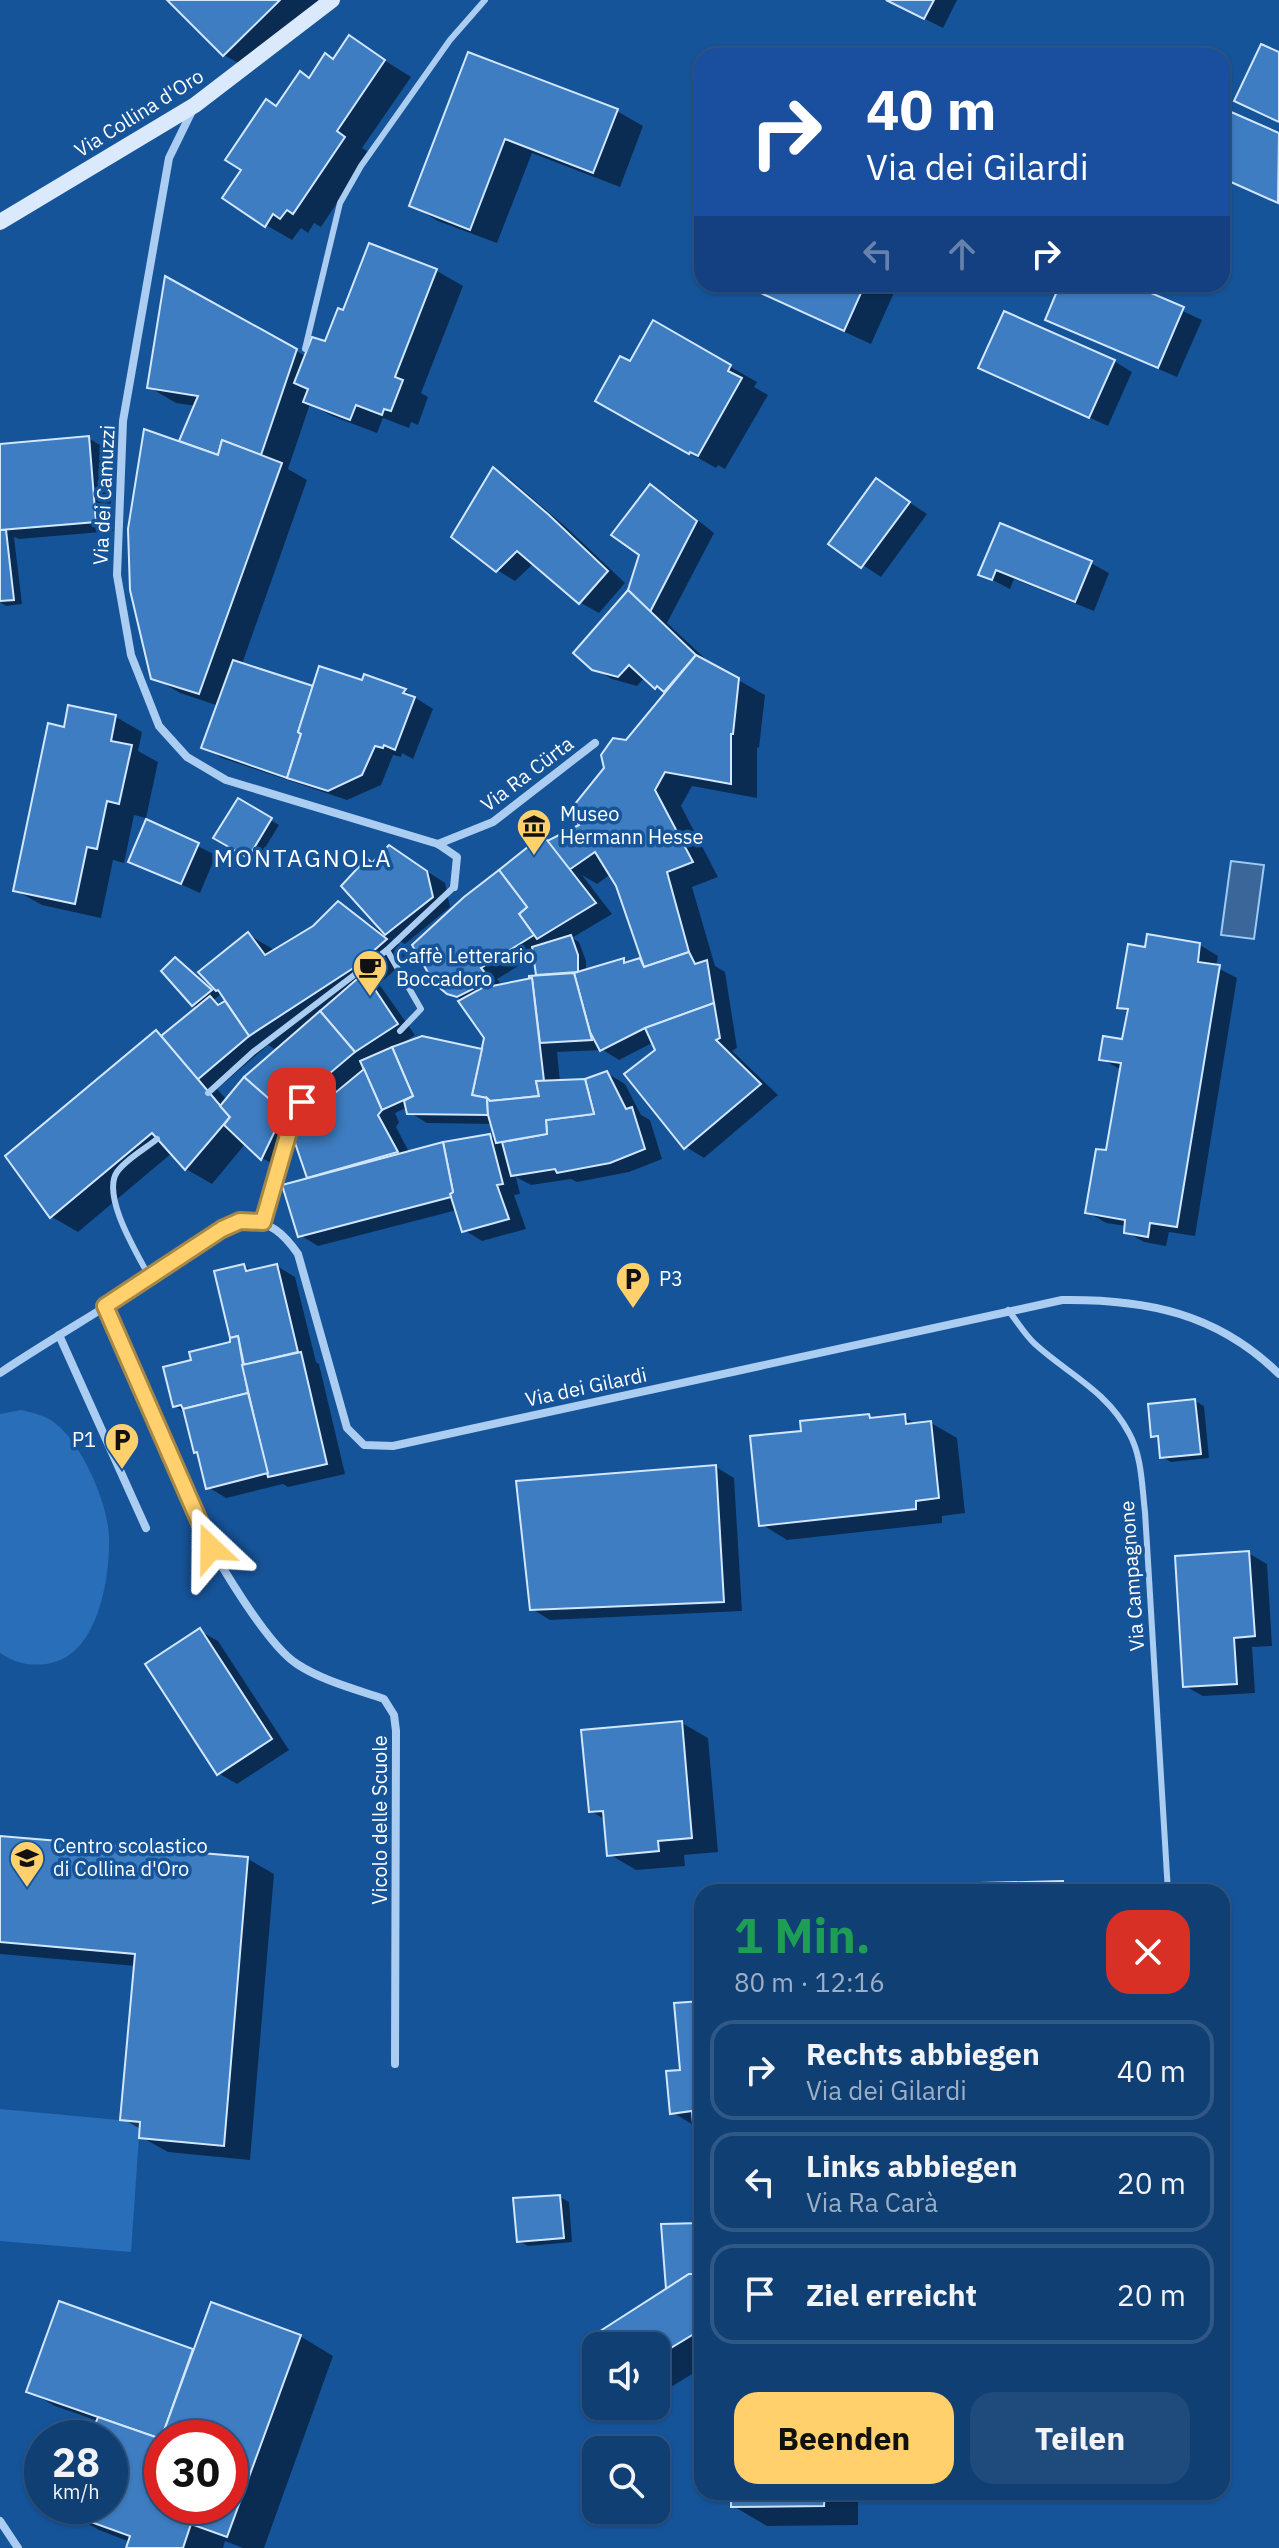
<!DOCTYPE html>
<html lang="de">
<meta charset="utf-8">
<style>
body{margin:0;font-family:"IBM Plex Sans",sans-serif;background:#1e4a7c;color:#f1f3f6;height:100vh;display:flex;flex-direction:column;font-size:30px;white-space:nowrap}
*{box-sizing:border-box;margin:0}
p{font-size:26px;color:#9cafc5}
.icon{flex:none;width:44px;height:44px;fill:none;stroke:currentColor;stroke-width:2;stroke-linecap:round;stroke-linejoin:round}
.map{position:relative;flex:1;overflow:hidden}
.details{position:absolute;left:694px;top:1884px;width:536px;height:616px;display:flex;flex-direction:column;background:#103f74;border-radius:24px;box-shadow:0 2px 6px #0004,0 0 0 2px #305886}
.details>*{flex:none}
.hud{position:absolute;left:694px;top:48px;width:536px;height:244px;border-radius:24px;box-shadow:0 2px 6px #0004,0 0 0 2px #305886;background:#1a4fa0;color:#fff;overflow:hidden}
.controls{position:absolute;left:582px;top:2332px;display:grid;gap:16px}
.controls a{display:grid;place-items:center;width:88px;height:88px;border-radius:16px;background:#103f74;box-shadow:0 2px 6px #0004,0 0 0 2px #305886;font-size:40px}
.speed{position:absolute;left:24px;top:2420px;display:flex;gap:16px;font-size:40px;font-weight:700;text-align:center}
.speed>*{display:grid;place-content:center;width:104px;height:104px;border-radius:50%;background:#103f74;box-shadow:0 2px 6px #0004,0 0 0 2px #305886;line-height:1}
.speed small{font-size:20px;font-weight:400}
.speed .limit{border:12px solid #d22;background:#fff;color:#111}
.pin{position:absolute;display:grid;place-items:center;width:68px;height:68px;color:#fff;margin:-34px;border-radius:16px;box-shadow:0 4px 12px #0006}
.me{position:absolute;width:88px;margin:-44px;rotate:337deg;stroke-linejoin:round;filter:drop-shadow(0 0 6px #0008)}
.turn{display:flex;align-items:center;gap:28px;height:168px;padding:0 40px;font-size:36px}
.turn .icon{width:104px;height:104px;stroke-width:2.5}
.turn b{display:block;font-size:56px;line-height:68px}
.lanes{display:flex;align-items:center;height:76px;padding:0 40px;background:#0003;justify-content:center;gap:40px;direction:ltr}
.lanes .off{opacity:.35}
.round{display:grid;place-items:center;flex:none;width:84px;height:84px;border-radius:24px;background:#1e4a7c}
.summary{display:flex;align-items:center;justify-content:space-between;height:136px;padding:0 40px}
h1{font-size:48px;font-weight:700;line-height:60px;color:#1e9e55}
.cta{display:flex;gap:16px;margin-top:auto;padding:16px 40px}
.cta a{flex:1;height:92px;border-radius:24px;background:#ffd06c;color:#111;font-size:32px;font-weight:700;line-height:92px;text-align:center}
.cta a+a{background:#1e4a7c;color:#f1f3f6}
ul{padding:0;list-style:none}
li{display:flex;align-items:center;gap:24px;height:100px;margin:0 16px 12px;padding:0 24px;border:4px solid #305886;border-radius:24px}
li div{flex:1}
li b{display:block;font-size:30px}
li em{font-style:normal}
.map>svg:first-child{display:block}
.green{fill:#296eb8}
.water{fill:#3a6699;stroke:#9dc9f5;stroke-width:2}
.shadow{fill:#0007;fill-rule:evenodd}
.building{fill:#3e7dc1;stroke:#d2e7fd;stroke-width:2;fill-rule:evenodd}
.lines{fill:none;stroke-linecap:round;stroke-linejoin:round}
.lane{stroke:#abcdf2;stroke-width:6}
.street{stroke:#abcdf2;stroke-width:8}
.secondary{stroke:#daeafc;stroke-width:16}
.route-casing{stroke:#a68746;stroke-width:20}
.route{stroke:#ffd06c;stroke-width:14}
.labels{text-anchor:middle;stroke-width:7;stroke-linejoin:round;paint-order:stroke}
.street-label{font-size:20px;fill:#fff;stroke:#16549a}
.poi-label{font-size:20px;fill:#fff;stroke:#16549a;text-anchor:start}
.quarter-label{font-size:24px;letter-spacing:2px;fill:#fff;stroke:#16549a}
</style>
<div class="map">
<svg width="1279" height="2548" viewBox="0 0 1279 2548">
<rect width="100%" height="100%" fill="#16549a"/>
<g class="green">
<path d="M21,1410C33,1413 45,1415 55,1423C82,1444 108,1503 109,1537C110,1579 98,1658 46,1664C28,1666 15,1663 0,1653V1414Z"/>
<polygon points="0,2109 140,2122 131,2252 0,2241"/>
</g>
<polygon class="water" points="1231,861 1264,865 1254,939 1221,935"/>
<g class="shadow">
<polygon points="170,0 322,0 251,70 224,55"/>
<polygon points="887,0 957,0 943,28"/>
<polygon points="349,38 411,77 362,148 370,153 321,227 314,223 308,233 301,228 292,240 266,225 278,108 334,61"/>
<polygon points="469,54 617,111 643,126 620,187 532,153 497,243 438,221 411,205"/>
<polygon points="1222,110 1279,136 1279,204 1222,178"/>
<polygon points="371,245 437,271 463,286 421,393 428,397 418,425 411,422 409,428 383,418 377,433 332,416 310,404 288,469 307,480 242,664 314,689 363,683 365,676 405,691 433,709 413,759 402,753 401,757 393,755 381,785 347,800 222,758 204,747 219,706 180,693 153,677 180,444 196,406 176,403 149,387 167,279 307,357 326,344 345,312"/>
<polygon points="745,284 898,284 871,344 770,298"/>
<polygon points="1063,284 1125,284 1202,320 1177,377 1066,329 1048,319"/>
<polygon points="653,323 757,382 754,387 768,395 725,469 718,465 716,468 597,401 630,364"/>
<polygon points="1114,361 1132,372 1108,426 981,368"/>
<polygon points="88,438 107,449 113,531 19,539 14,537 22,604 6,606 0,602 0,446"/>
<polygon points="493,470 511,480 567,528 625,583 599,613 581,603 534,563 515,581 497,570"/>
<polygon points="877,481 927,514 881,577 831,544"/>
<path d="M651,487L669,497L714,533L667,623L713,666L765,695L759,748L757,747V798L692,786L681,806L718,877L692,887L715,966L725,972L737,1048L732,1051L778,1095L704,1158L686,1147L654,1042L619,1060L603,1050L557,1052L560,1082L586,1081L607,1073L625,1084L641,1115L650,1120L662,1159L629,1172L577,1182L571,1179L531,1185L516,1177L520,1194L514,1195L526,1229L482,1241L464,1230L457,1210L318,1246L300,1235L310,1180L295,1137L280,1168L262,1158L246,1143L212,1184L186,1169L172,1153L78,1232L52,1217L8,1157L156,1033L163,1037L199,1008L194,1005L176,959L213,990L249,935L276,951L314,928L338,903L382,932L374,864L407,858L445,883L450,907L405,944L394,938L393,940L412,955L379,984L415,1035L401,1044L483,1051L486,1038L463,1001L449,992L543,837L551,842L582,826L627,742L667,693L645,677L637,686L612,679L593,668L630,591L641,554ZM611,874L618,885L645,963L639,960L630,963L623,960L586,971V961L579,942L572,938L612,914L582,875L597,884ZM535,956L538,977L503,986L497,979ZM222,993L228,1002L222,1005L214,1000ZM268,1045L278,1051L227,1100L217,1089ZM408,1107L409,1112L427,1123L493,1124L497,1140L490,1136L409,1152L396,1127L399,1122L395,1113Z"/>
<polygon points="1001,525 1091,563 1109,573 1094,611 1014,579 1010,589 981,574"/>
<polygon points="116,717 142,732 138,751 158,762 146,818 134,815 124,863 113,860 101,918 42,905 15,890"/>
<polygon points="238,801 279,825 257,861 216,837"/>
<polygon points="147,822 216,855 200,893 130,861"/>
<polygon points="1200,945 1218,956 1216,967 1237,978 1195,1236 1169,1232 1166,1246 1144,1242 1126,1232 1126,1226 1106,1223 1088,1212 1108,1153 1122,1070 1101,1059 1124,1041 1129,1013 1120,1007 1147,949"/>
<polygon points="244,1266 253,1271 277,1266 295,1277 316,1362 319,1364 345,1474 288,1487 283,1484 226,1498 208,1487 200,1454 196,1452 186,1413 175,1406 194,1362 233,1343"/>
<polygon points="1195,1401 1204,1406 1209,1458 1171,1462 1162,1457 1160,1440 1153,1436"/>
<polygon points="869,1416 875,1420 904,1417 918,1425 931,1423 957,1438 965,1513 942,1516 942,1523 787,1540 761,1524 803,1433"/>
<polygon points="716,1467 734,1478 742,1611 550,1620 532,1609"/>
<polygon points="1248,1553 1267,1564 1272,1646 1252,1647 1255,1693 1203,1696 1185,1686"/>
<polygon points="200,1631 218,1641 289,1750 237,1784 218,1773"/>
<polygon points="682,1723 708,1738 718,1852 684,1855 685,1866 636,1870 609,1854 604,1819 591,1811"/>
<polygon points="0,1838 248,1859 274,1874 250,2160 168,2152 141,2137 142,2130 123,2119 136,1966 0,1954"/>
<polygon points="1063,1883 1078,1892 982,1892"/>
<polygon points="702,2003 702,2139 696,2135 695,2126 672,2112"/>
<polygon points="560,2197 569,2202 572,2242 528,2246 519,2241"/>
<polygon points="702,2225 702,2368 656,2396 656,2346 596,2346 596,2360 586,2343 668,2290"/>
<path d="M60,2303L195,2352L300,2336L333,2356L264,2548H243L225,2541L223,2548H128L130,2542L99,2530L66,2511L67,2506H110V2438H92L98,2421L55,2406L29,2391ZM162,2438H230V2506H162Z"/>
<polygon points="733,2492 858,2492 858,2525 767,2526 733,2506"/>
</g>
<g class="building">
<polygon points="167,0 280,0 223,56"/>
<polygon points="886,0 934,0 924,19"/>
<polygon points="349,35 385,60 337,131 345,137 293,214 287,210 280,219 273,214 265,227 222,198 241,170 225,160 266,99 276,106 300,71 309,78 325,53 333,59"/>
<polygon points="1261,44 1279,52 1279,122 1234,101"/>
<polygon points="468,52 618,109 593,173 505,139 470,230 409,206"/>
<polygon points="1222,108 1279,133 1278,203 1222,178"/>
<polygon points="369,243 437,269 395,377 403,380 391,411 384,409 382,415 356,405 350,420 303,402 308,389 294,383 312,337 325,341 338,308 343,310"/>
<polygon points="165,276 297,349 261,455 222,440 218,455 179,441 198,396 147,388"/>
<polygon points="741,284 865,284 844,331"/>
<polygon points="1060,284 1130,284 1184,307 1158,368 1045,320"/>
<polygon points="1004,311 1115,360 1089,418 978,368"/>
<polygon points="653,320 731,365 728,371 742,378 698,456 690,452 689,454 595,401 620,356 630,361"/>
<polygon points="144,429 218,455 222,440 282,463 199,694 151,679 130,590 128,529"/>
<polygon points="89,436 96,522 0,530 0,444"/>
<polygon points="493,467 549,515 608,571 579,604 517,551 496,572 451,537"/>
<polygon points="876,478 910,502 861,568 828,544"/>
<polygon points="650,484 697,521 650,612 628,590 639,555 611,535"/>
<polygon points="1000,523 1092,561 1075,602 996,570 992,580 978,575"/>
<polygon points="0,530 6,530 14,600 0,601"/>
<polygon points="628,590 696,655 664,692 657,686 655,689 629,665 618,677 592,670 573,653"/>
<polygon points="696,655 739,678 733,734 731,734 731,784 665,772 655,790 693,862 667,872 689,952 644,967 616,886 595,852 569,870 547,841 579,825 570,810 604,768 601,755 613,738 626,740"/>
<polygon points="233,660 313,686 298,732 301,734 287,778 201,748"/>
<polygon points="319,666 362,680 364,674 406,689 403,693 415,697 395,750 384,745 383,748 375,746 362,775 328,791 287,778 301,734 298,732"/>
<polygon points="68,705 116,715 111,741 132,745 119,804 107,801 97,849 87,847 75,904 13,891 48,723 64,727"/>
<polygon points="238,798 272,818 248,858 213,838"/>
<polygon points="146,819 199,843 181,884 128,862"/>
<polygon points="543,835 596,903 537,939 519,914 527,907 499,870"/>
<polygon points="389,845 427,871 433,897 385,935 341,886 367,858 372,863"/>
<polygon points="499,870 527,907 519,914 534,935 481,968 491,980 457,997 447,994 434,983 412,945 464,897"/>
<polygon points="338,901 387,939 355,967 249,1036 218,990 216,991 198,972 248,932 265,955 313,926"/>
<polygon points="1147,934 1200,943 1198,962 1220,965 1177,1227 1150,1223 1148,1237 1124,1233 1125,1220 1085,1213 1096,1149 1106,1150 1121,1063 1099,1060 1103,1036 1122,1039 1128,1009 1117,1008 1128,944 1145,947"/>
<polygon points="571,935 578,955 578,972 536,975 532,947"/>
<polygon points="689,952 695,964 707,960 714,1003 645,1028 600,1051 590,1032 574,973 624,958 624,963 640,958 644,967"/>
<polygon points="175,957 212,990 192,1006 161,971"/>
<polygon points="364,973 398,1024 355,1052 320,1011"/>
<polygon points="574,973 592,1040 540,1043 532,978 529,979 529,976"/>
<polygon points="532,978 544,1081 536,1081 539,1096 490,1101 487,1098 472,1095 484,1038 458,1001 491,983 492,986"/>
<polygon points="210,996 218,1005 225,1001 249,1036 197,1080 161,1036"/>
<polygon points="714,1003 720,1038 716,1040 761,1084 684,1149 624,1074 655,1050 645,1028"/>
<polygon points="320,1011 355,1052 284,1112 244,1077"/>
<polygon points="156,1030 230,1117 185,1170 152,1133 50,1218 5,1156"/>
<polygon points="422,1036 482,1049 472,1095 487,1098 488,1115 407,1114 404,1101 413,1096 392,1047"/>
<polygon points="392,1047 413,1096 382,1110 360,1061"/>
<polygon points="364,1069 382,1110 378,1115 398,1152 307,1178 292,1134 332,1090 335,1093"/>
<polygon points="607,1071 626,1109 632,1107 645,1149 610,1163 557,1173 555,1169 511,1176 502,1142 547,1134 546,1120 594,1114 585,1079"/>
<polygon points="244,1077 284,1112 261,1160 224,1125 230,1117 220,1106"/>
<polygon points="585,1079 594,1114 546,1120 547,1134 496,1143 488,1115 487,1098 490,1101 539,1096 536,1081"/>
<polygon points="490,1134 503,1184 497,1185 509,1219 462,1232 450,1194 453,1192 443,1142"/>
<polygon points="443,1142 453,1192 450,1194 451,1197 298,1237 282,1185"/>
<polygon points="244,1264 246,1271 277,1264 298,1352 244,1365 238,1336 230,1338 214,1271"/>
<polygon points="238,1336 248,1393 183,1409 181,1405 173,1407 163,1367 191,1360 189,1352 230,1342 230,1338"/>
<polygon points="301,1352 327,1464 268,1477 242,1365"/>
<polygon points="248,1393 268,1473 206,1489 197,1452 194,1453 183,1409"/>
<polygon points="1195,1399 1201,1454 1160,1458 1158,1436 1151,1437 1148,1404"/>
<polygon points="869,1414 870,1418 905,1414 906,1424 931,1421 939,1498 916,1501 916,1509 759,1526 750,1436 801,1431 800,1421"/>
<polygon points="716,1465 724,1602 530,1610 516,1481"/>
<polygon points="1249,1551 1255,1636 1234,1638 1237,1684 1183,1687 1175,1556"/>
<polygon points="200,1628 272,1739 217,1775 145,1664"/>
<polygon points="682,1721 692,1838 658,1841 659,1851 607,1856 603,1811 589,1812 581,1730"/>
<polygon points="0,1836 248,1857 224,2146 139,2138 140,2122 120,2120 135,1954 0,1942"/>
<polygon points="1063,1881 1063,1892 980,1892 980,1883"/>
<polygon points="702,2001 702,2136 694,2137 692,2111 670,2114 666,2071 680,2070 674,2003"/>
<polygon points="560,2195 564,2238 517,2242 513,2198"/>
<polygon points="702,2223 702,2274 689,2274 666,2289 661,2224"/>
<polygon points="689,2274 702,2274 702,2333 694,2334 656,2357 656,2346 596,2346 596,2364 583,2342"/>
<polygon points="59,2301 193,2349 161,2439 26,2392"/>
<path d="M211,2302L301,2335L227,2537L191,2524L183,2548H126L130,2536L63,2512L65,2506H110V2438H90L98,2417L161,2439ZM162,2438H230V2506H162Z"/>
<polygon points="731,2492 825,2492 824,2506 731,2507"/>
</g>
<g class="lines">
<g class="lane">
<polyline points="305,349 340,203 361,166 450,40 485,0"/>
<polyline points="400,1031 421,1009 387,950 454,887"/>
<polyline points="208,1093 253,1052 387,950"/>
<polyline points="263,1222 292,1121 302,1102 327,1084"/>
<path d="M150,1278C138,1255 101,1196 117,1172C126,1159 145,1149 157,1139"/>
<path d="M1008,1310C1017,1321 1025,1335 1035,1344C1068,1374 1107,1391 1129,1433C1142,1456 1142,1487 1145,1512L1168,1892"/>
</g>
<g class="street">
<polyline points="193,109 169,158 123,421 117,575 131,655 159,726 187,757 226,780 438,844 457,857 454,887"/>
<polyline points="438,844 493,822 595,743"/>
<path d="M105,1306L211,1548C228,1577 270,1647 297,1664C323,1681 355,1689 384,1699L394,1715L396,1731L395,2064"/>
<polyline points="59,1335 146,1528"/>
<path d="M0,1373C49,1340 101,1311 150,1278C174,1263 216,1223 244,1222C270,1220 284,1234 298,1254L347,1428L364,1445L393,1446L1062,1300C1146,1299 1217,1313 1279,1374"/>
<polyline points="0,2521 18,2548"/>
</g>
<polyline class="secondary" points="0,222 195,105 332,0"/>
</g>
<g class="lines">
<g class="route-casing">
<polyline id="route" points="211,1548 105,1306 222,1229 240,1221 263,1222 292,1121 302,1102"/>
</g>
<use href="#route" class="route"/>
</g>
<defs>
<g id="museum-pin" transform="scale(1.8)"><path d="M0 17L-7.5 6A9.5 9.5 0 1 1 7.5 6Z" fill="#ffd06c" stroke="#16549a"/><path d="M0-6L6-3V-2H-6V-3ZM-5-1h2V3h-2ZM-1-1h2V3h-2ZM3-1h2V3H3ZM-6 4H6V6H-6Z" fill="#111"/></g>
<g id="cafe-pin" transform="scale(1.8)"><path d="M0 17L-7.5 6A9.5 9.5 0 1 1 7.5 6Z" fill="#ffd06c" stroke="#16549a"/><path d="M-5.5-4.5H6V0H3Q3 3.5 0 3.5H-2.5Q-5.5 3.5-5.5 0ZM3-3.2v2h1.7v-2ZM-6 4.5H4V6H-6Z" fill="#111"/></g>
<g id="parking-pin" transform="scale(1.8)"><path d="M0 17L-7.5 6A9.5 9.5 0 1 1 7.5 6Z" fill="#ffd06c" stroke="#16549a"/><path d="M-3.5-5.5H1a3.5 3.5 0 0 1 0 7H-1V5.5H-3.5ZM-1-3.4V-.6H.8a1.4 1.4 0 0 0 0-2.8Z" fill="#111"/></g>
<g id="school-pin" transform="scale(1.8)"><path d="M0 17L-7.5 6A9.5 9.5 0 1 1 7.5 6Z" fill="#ffd06c" stroke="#16549a"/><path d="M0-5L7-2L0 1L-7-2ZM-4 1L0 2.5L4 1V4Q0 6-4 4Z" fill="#111"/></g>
</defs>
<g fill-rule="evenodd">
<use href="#museum-pin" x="534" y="826"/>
<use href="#cafe-pin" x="370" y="967"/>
<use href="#parking-pin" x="633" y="1279"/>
<use href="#parking-pin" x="122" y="1440"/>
<use href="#school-pin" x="27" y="1858"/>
</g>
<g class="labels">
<g class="street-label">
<text transform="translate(139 113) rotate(-32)" y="7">Via Collina d'Oro</text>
<text transform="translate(104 495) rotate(-87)" y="7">Via dei Camuzzi</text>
<text transform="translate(527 774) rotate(-37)" y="7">Via Ra Cürta</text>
<text transform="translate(586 1387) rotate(-12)" y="7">Via dei Gilardi</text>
<text transform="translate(1132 1576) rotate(-94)" y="7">Via Campagnone</text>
<text transform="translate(380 1820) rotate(-90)" y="7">Vicolo delle Scuole</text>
</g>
<g class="poi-label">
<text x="560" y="821">Museo<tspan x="560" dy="23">Hermann Hesse</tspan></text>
<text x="396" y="963">Caffè Letterario<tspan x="396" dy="23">Boccadoro</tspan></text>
<text x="659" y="1286">P3</text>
<text x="96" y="1447" text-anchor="end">P1</text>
<text x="53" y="1853">Centro scolastico<tspan x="53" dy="23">di Collina d'Oro</tspan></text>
</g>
<g class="quarter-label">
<text x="303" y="867">MONTAGNOLA</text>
</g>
</g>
</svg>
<div class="controls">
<a><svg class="icon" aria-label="sound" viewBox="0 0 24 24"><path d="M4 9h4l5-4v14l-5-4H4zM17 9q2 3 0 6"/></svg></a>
<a><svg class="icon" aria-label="search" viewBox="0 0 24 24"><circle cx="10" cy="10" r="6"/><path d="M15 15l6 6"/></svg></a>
</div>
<div class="speed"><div>28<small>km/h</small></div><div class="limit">30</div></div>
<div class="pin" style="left:302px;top:1102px;background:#d93025"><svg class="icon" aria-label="arrive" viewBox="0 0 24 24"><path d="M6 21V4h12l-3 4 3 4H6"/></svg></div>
<svg class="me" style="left:211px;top:1548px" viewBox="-20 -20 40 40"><path d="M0-17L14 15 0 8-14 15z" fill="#ffd06c" stroke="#fff" stroke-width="4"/></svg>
<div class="hud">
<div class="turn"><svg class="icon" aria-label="right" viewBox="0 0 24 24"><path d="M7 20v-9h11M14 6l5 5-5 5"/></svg><div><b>40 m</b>Via dei Gilardi</div></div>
<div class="lanes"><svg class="icon off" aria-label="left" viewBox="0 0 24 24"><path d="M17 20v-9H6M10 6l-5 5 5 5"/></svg><svg class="icon off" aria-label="ahead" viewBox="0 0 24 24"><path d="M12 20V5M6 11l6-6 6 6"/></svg><svg class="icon" aria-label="right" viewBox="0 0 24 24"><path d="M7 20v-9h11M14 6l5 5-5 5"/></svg></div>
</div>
<section class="details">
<div class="summary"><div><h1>1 Min.</h1><p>80 m · 12:16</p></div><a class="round" style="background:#d93025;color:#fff"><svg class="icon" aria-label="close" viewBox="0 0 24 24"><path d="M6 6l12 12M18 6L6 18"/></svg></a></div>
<ul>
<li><svg class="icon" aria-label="right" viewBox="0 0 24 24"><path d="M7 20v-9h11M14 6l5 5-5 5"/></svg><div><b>Rechts abbiegen</b><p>Via dei Gilardi</p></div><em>40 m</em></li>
<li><svg class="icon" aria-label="left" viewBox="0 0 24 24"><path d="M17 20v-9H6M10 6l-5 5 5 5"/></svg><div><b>Links abbiegen</b><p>Via Ra Carà</p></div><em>20 m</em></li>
<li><svg class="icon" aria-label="arrive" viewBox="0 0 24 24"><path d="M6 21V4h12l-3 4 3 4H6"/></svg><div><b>Ziel erreicht</b></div><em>20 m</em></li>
</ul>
<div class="cta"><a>Beenden</a><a>Teilen</a></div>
</section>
</div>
